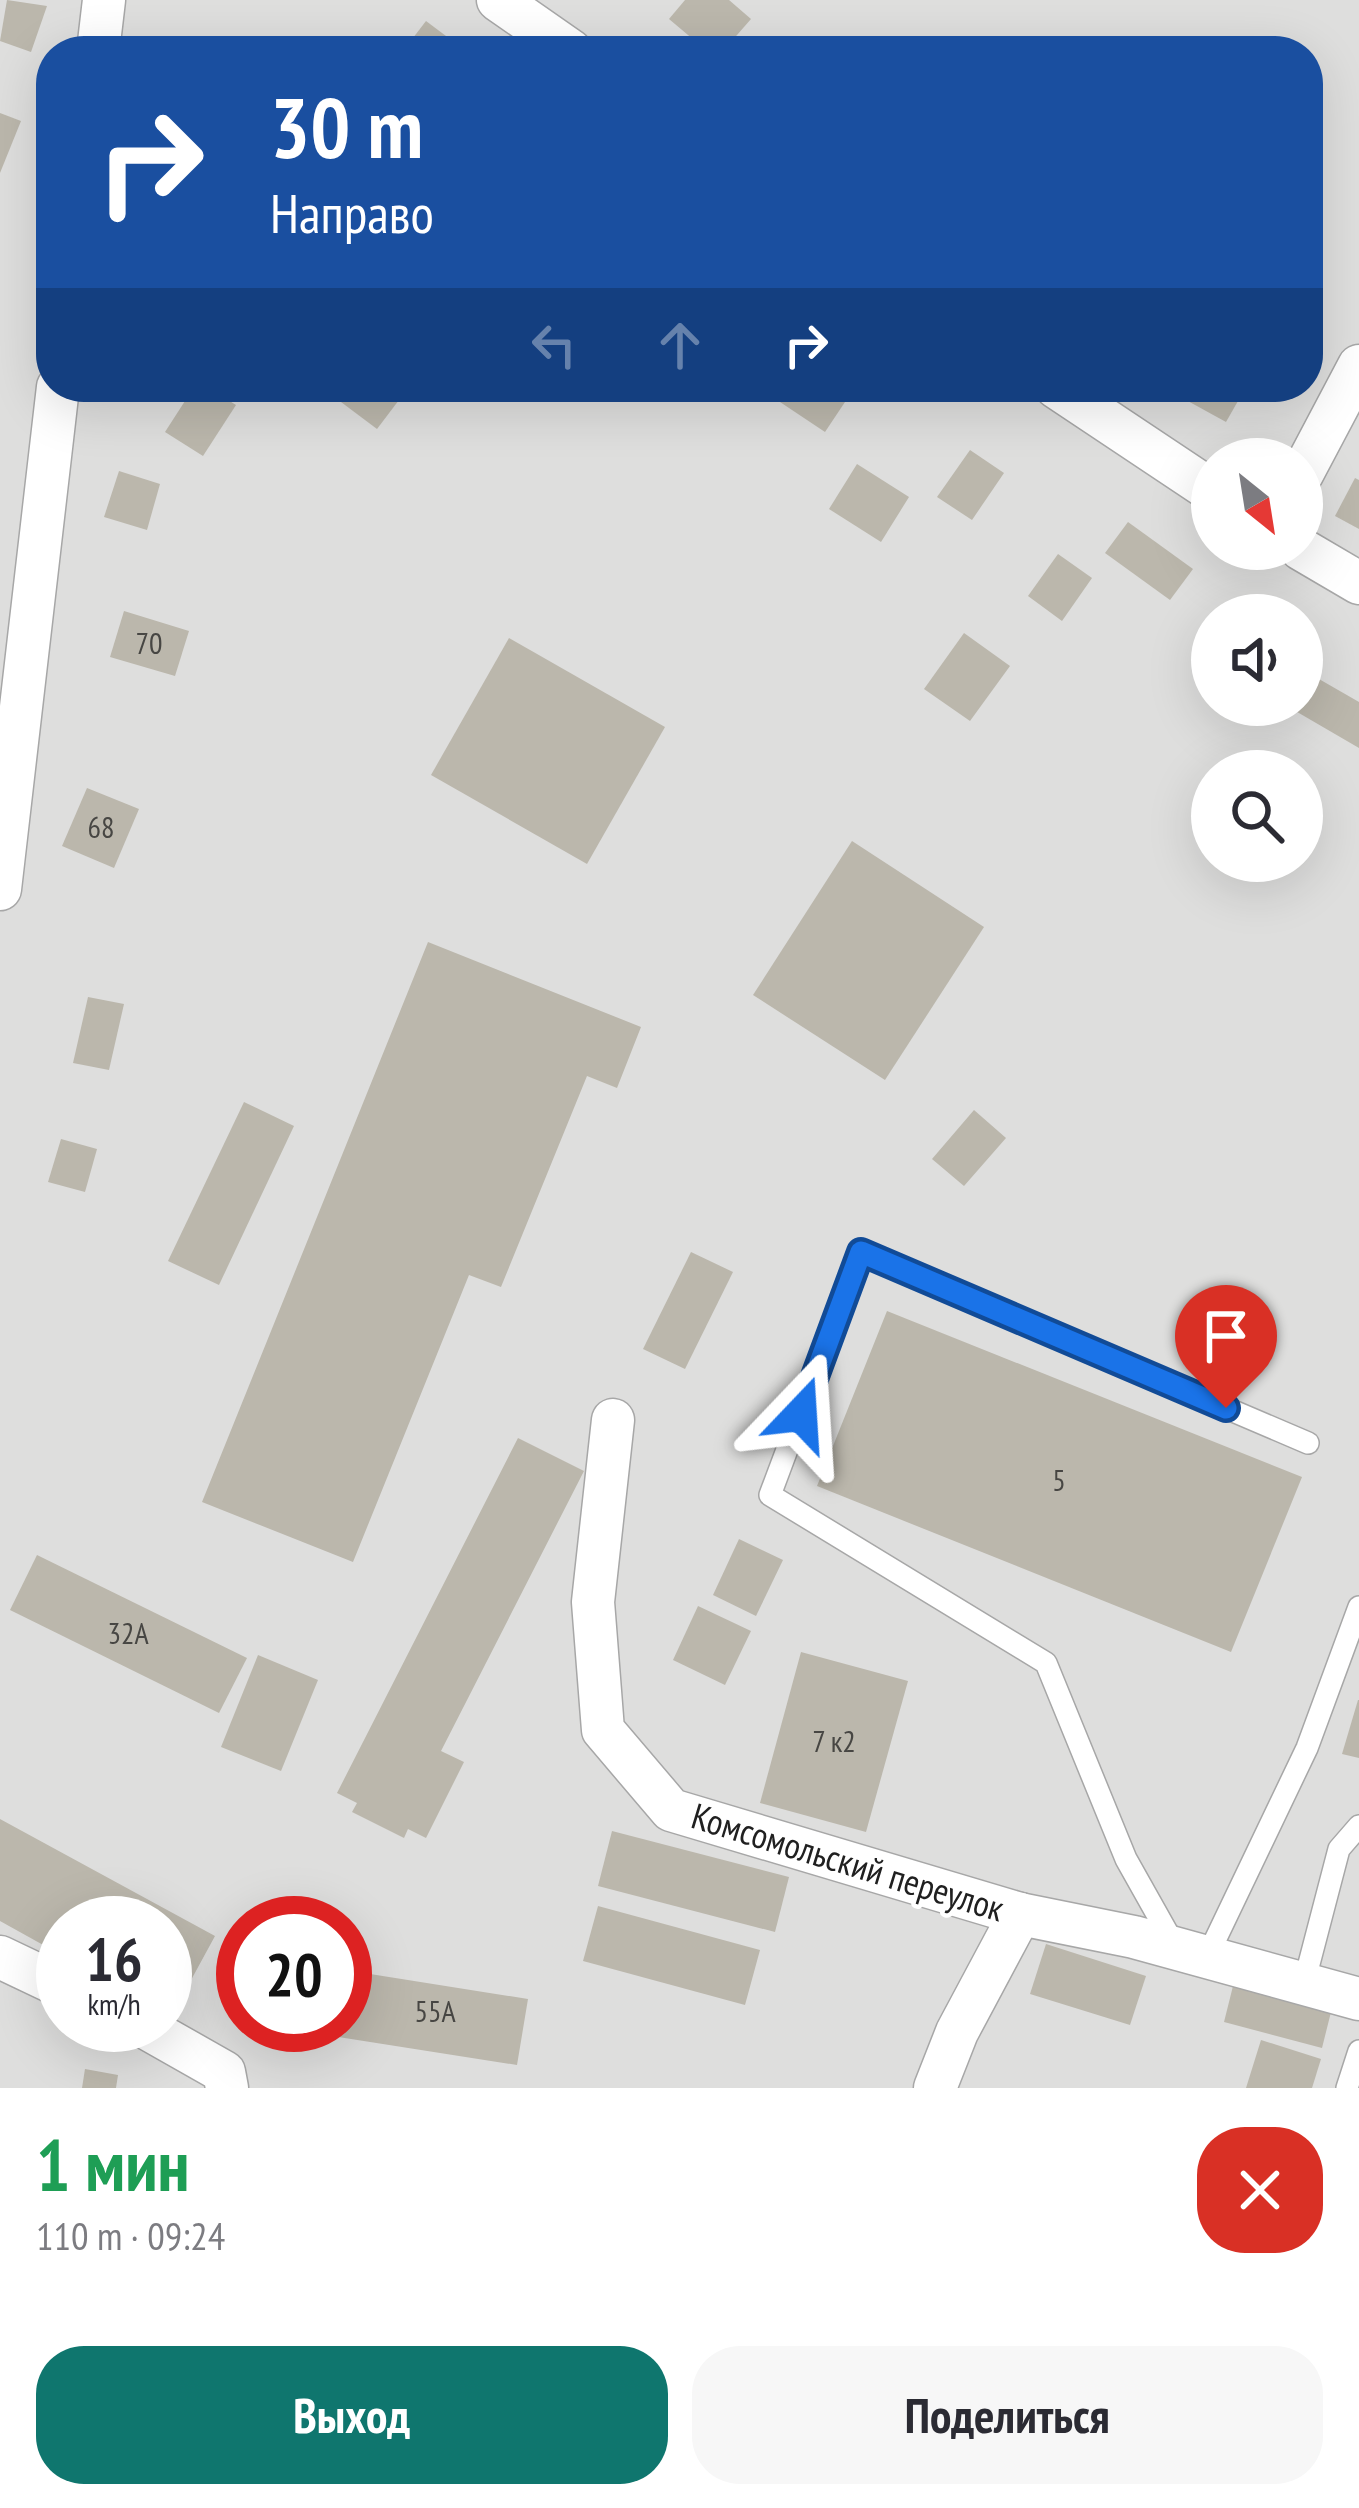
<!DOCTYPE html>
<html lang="ru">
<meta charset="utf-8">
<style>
body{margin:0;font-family:"PT Sans Narrow",sans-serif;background:#f7f7f7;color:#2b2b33;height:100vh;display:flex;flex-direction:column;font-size:45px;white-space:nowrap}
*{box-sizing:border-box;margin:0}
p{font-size:39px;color:#7c7c81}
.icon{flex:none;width:66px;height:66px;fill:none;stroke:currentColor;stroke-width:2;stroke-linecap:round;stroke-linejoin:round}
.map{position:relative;height:2088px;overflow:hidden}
.side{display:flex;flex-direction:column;background:#fff;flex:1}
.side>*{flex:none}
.banner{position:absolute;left:36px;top:36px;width:1287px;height:366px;border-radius:48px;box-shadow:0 12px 48px #0002;background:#1a4fa0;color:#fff;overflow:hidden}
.needle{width:78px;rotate:150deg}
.tools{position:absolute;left:1191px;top:438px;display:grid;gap:24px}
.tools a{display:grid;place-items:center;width:132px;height:132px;border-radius:50%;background:#fff;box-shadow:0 12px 48px #0002;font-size:60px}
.speed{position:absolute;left:36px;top:1896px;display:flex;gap:24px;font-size:60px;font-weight:700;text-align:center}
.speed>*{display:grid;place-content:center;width:156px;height:156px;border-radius:50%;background:#fff;box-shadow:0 12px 48px #0002;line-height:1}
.speed small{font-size:30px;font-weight:400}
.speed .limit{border:18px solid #d22;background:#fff;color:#111}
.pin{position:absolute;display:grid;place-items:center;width:102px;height:102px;color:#fff;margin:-123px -51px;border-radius:50% 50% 50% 0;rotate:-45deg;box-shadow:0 0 12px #0007}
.pin .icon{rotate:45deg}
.me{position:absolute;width:132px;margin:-66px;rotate:20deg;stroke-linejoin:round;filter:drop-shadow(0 0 9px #0008)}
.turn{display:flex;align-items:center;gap:42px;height:252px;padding:0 36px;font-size:54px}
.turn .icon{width:156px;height:156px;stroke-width:2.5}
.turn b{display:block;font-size:84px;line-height:102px}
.lanes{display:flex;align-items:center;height:114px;padding:0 36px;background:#0003;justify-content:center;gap:60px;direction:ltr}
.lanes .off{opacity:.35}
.round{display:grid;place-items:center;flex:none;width:126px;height:126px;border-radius:48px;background:#f7f7f7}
.headline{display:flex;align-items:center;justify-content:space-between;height:204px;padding:0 36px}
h1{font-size:72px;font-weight:800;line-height:90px;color:#1e9e55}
.button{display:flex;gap:24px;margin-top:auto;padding:24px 36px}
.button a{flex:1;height:138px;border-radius:48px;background:#0f766e;color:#fff;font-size:48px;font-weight:800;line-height:138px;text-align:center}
.button a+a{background:#f7f7f7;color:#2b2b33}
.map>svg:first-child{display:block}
.residential{fill:#dededd;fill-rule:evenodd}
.building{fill:#bbb7ac}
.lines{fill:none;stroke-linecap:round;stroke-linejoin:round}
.lane-casing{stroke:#a7a7a7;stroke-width:24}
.street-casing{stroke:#a7a7a7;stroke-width:45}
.lane{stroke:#fff;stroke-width:21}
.street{stroke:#fff;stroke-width:42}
.route-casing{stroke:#114b97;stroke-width:30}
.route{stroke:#1a73e8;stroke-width:21}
.labels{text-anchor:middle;stroke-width:9;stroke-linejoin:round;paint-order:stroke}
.number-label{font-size:30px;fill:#474643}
.street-label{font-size:36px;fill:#202020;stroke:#fff}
</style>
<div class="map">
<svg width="1359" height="2088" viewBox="0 0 1359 2088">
<rect width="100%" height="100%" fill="#f1f1e7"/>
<path class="residential" d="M0,0H1359V2088H0ZM51,51H1308V387H51ZM1212,459H1302V549H1212ZM1212,615H1302V705H1212ZM1212,771H1302V861H1212ZM63,1923H165V2025H63ZM243,1923H345V2025H243Z"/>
<g class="building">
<polygon points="7,0 47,6 31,52 0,41"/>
<polygon points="685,0 729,0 751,19 723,51 707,51 669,19"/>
<polygon points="426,21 466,51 403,51"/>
<polygon points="0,113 21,121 0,173"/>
<polygon points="194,387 207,387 236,405 203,456 165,432"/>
<polygon points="353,387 381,387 399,400 377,429 341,402"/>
<polygon points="790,387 855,387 825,432 780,402"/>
<polygon points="1194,387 1246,387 1226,422 1186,400"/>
<polygon points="970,450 1004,473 972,520 937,497"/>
<polygon points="857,464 909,497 881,542 829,509"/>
<polygon points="119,471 160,484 147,530 104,517"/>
<polygon points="1355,478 1359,480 1359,529 1335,516"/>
<polygon points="1128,522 1193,569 1170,600 1105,553"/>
<polygon points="1058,554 1092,578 1062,621 1028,596"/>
<polygon points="124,611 189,631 175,676 110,657"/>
<polygon points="964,633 1010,666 970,721 924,689"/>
<polygon points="509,638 665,727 587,864 431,775"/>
<polygon points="1312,675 1359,702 1359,748 1292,709 1302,705"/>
<polygon points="87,788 139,809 114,868 62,846"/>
<polygon points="852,841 984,927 885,1080 753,995"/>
<polygon points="428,942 641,1027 617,1088 587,1076 501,1287 469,1275 353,1562 202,1502"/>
<polygon points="88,997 124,1004 109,1070 73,1063"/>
<polygon points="244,1102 294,1126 219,1285 168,1261"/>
<polygon points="974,1110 1006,1138 964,1186 932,1159"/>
<polygon points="61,1139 97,1149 85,1192 48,1182"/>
<polygon points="691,1252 733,1272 685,1369 643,1349"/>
<polygon points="887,1311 1302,1477 1231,1652 817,1486"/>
<polygon points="518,1438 584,1471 441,1751 464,1762 426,1838 408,1829 404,1838 352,1812 357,1803 337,1793"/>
<polygon points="739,1539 783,1560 756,1616 713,1595"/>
<polygon points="37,1555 247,1658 219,1713 10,1610"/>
<polygon points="698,1606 751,1631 725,1685 673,1660"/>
<polygon points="801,1652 908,1681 866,1832 760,1803"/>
<polygon points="258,1655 318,1680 281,1771 221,1747"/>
<polygon points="1358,1700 1359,1700 1359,1758 1342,1754"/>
<polygon points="0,1819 215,1936 172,2015 165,2011 165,1923 63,1923 63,1956 0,1921"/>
<polygon points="612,1831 789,1877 775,1932 598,1886"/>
<polygon points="598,1906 760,1950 745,2005 583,1961"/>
<polygon points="1046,1944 1146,1976 1130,2025 1030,1994"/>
<polygon points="345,1970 528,1999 517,2065 281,2028 345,2025"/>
<polygon points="1234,1982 1332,2008 1322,2048 1224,2022"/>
<polygon points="1261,2040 1321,2059 1312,2088 1246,2088"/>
<polygon points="85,2069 118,2075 116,2088 82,2088"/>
</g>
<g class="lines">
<g class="lane-casing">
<g id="lane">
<polyline points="1176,1948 1126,1859 1046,1663 770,1495 861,1252 1308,1443"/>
<polyline points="1207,1957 1307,1748 1359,1607"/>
<polyline points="1304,1983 1339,1849 1359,1826"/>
<polyline points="1347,2088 1359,2051"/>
</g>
</g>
<g class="street-casing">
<g id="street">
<polyline points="498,0 571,51"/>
<polyline points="98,51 104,0"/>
<polyline points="1056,387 1212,491"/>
<polyline points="1302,474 1359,366"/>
<polyline points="1301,549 1359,583"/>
<polyline points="0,889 58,387"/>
<polyline points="613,1420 593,1602 603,1730 671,1810 1020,1914 1134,1937 1359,1999"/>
<polyline points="0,1957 63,1987"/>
<polyline points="141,2025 224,2072 227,2088"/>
<polyline points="935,2088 957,2032 1020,1914"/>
</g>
</g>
<use href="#lane" class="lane"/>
<use href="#street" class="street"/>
</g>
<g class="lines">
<g class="route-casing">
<polyline id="route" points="801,1414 861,1252 1226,1408"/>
</g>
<use href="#route" class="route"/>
</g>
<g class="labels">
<g class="number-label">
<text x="149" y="654">70</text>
<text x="101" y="838">68</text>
<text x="1059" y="1491">5</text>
<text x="128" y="1644">32А</text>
<text x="834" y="1752">7 к2</text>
<text x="435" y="2022">55А</text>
</g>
<g class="street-label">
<text transform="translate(848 1862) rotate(17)" y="13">Комсомольский переулок</text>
</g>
</g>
</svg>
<div class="tools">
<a><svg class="needle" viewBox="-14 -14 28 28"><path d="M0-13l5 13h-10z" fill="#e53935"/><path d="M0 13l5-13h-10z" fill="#7c7c81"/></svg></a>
<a><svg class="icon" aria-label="sound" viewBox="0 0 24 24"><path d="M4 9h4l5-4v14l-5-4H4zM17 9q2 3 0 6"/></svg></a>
<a><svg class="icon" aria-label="search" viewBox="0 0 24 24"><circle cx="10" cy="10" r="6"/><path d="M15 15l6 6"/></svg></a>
</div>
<div class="speed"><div>16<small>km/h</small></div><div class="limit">20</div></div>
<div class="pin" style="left:1226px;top:1408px;background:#d93025"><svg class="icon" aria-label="arrive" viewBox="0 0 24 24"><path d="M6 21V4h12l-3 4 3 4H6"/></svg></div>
<svg class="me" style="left:801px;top:1414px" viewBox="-20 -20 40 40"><path d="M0-17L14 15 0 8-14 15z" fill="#1a73e8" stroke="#fff" stroke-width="4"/></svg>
<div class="banner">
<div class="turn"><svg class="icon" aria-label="right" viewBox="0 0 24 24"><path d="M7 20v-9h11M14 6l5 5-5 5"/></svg><div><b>30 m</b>Направо</div></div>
<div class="lanes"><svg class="icon off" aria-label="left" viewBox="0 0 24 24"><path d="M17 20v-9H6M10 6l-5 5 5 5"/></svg><svg class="icon off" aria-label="ahead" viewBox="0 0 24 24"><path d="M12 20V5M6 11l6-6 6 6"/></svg><svg class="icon" aria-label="right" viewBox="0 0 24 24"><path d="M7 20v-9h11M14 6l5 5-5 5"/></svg></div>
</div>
</div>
<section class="side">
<div class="headline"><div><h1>1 мин</h1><p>110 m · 09:24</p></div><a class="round" style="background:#d93025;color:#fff"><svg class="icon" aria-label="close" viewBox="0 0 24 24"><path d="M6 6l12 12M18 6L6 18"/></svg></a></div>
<div class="button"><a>Выход</a><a>Поделиться</a></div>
</section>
